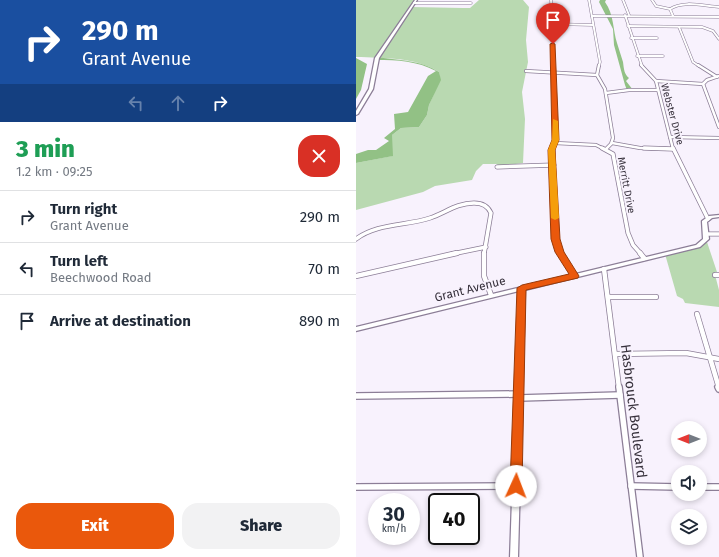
<!DOCTYPE html>
<meta charset="utf-8">
<style>
body{margin:0;font-family:"Fira Sans",sans-serif;background:#f2f2f3;color:#1f2937;height:100vh;display:flex;flex-direction:column;font-size:15px;white-space:nowrap}
*{box-sizing:border-box;margin:0}
p{font-size:13px;color:#747a83}
.icon{flex:none;width:22px;height:22px;fill:none;stroke:currentColor;stroke-width:2;stroke-linecap:round;stroke-linejoin:round}
.map{position:relative;flex:1;overflow:hidden}
.details{display:flex;flex-direction:column;background:#fff;width:356px}
.details>*{flex:none}
.top-card{background:#1a4fa0;color:#fff;overflow:hidden}
.needle{width:26px;rotate:270deg}
.fabs{position:absolute;left:315px;top:421px;display:grid;gap:8px}
.fabs a{display:grid;place-items:center;width:36px;height:36px;border-radius:50%;background:#fff;box-shadow:0 2px 6px #0003;font-size:20px}
.speed{position:absolute;left:12px;top:493px;display:flex;gap:8px;font-size:20px;font-weight:700;text-align:center}
.speed>*{display:grid;place-content:center;width:52px;height:52px;border-radius:50%;background:#fff;box-shadow:0 2px 6px #0003;line-height:1}
.speed small{font-size:10px;font-weight:400}
.speed .limit{border:2px solid #111;border-radius:6px;background:#fff;color:#111}
.pin{position:absolute;display:grid;place-items:center;width:34px;height:34px;color:#fff;margin:-41px -17px;border-radius:50% 50% 50% 0;rotate:-45deg;box-shadow:0 0 4px #0007}
.pin .icon{rotate:45deg}
.me{position:absolute;width:44px;margin:-22px;rotate:2deg;stroke-linejoin:round;filter:drop-shadow(0 0 3px #0008)}
.turn{display:flex;align-items:center;gap:14px;height:84px;padding:0 16px;font-size:18px}
.turn .icon{width:52px;height:52px;stroke-width:2.5}
.turn b{display:block;font-size:28px;line-height:34px}
.lanes{display:flex;align-items:center;height:38px;padding:0 16px;background:#0003;justify-content:center;gap:20px;direction:ltr}
.lanes .off{opacity:.35}
.round{display:grid;place-items:center;flex:none;width:42px;height:42px;border-radius:16px;background:#f2f2f3}
.headline{display:flex;align-items:center;justify-content:space-between;height:68px;padding:0 16px}
h1{font-size:24px;font-weight:800;line-height:30px;color:#1e9e55}
.button{display:flex;gap:8px;margin-top:auto;padding:8px 16px}
.button a{flex:1;height:46px;border-radius:16px;background:#ea580c;color:#fff;font-size:16px;font-weight:800;line-height:46px;text-align:center}
.button a+a{background:#f2f2f3;color:#1f2937}
ul{padding:0;list-style:none}
li{display:flex;align-items:center;gap:12px;height:52px;padding:0 16px;border-top:1px solid #e0e1e3}
li div{flex:1}
li b{display:block;font-size:15px}
li em{font-style:normal}
main{display:flex;flex:1;min-height:0}
.map>svg:first-child{display:block}
.green{fill:#b9d9b1}
.forest{fill:#92c185}
.lines{fill:none;stroke-linecap:round;stroke-linejoin:round}
.street-far4-casing{stroke:#8c7e97;stroke-width:3}
.street-far3-casing{stroke:#8c7e97;stroke-width:4}
.street-far2-casing{stroke:#8c7e97;stroke-width:5}
.street-far1-casing{stroke:#8c7e97;stroke-width:6}
.street-casing{stroke:#8c7e97;stroke-width:8}
.secondary-casing{stroke:#8c7e97;stroke-width:2.5}
.street-far4{stroke:#fff;stroke-width:2}
.street-far3{stroke:#fff;stroke-width:2.5}
.street-far2{stroke:#fff;stroke-width:3.5}
.street-far1{stroke:#fff;stroke-width:4.5}
.street{stroke:#fff;stroke-width:5.5}
.secondary{fill:#fff;fill-rule:evenodd}
.route{fill:#ea580c;stroke:#983908}
.slow{fill:#f59e0b}
.labels{text-anchor:middle;stroke-width:3.5;stroke-linejoin:round;paint-order:stroke}
.far-street-label{font-size:10px;fill:#37313c;stroke:#f8f2fd}
.street-label{font-size:12px;fill:#37313c;stroke:#f8f2fd}
.near-street-label{font-size:14px;fill:#37313c;stroke:#f8f2fd}
</style>
<main>
<section class="details">
<div class="top-card">
<div class="turn"><svg class="icon" aria-label="right" viewBox="0 0 24 24"><path d="M7 20v-9h11M14 6l5 5-5 5"/></svg><div><b>290 m</b>Grant Avenue</div></div>
<div class="lanes"><svg class="icon off" aria-label="left" viewBox="0 0 24 24"><path d="M17 20v-9H6M10 6l-5 5 5 5"/></svg><svg class="icon off" aria-label="ahead" viewBox="0 0 24 24"><path d="M12 20V5M6 11l6-6 6 6"/></svg><svg class="icon" aria-label="right" viewBox="0 0 24 24"><path d="M7 20v-9h11M14 6l5 5-5 5"/></svg></div>
</div>
<div class="headline"><div><h1>3 min</h1><p>1.2 km · 09:25</p></div><a class="round" style="background:#d93025;color:#fff"><svg class="icon" aria-label="close" viewBox="0 0 24 24"><path d="M6 6l12 12M18 6L6 18"/></svg></a></div>
<ul>
<li><svg class="icon" aria-label="right" viewBox="0 0 24 24"><path d="M7 20v-9h11M14 6l5 5-5 5"/></svg><div><b>Turn right</b><p>Grant Avenue</p></div><em>290 m</em></li>
<li><svg class="icon" aria-label="left" viewBox="0 0 24 24"><path d="M17 20v-9H6M10 6l-5 5 5 5"/></svg><div><b>Turn left</b><p>Beechwood Road</p></div><em>70 m</em></li>
<li><svg class="icon" aria-label="arrive" viewBox="0 0 24 24"><path d="M6 21V4h12l-3 4 3 4H6"/></svg><div><b>Arrive at destination</b></div><em>890 m</em></li>
</ul>
<div class="button"><a>Exit</a><a>Share</a></div>
</section>
<div class="map">
<svg width="363" height="557" viewBox="0 0 363 557">
<rect width="100%" height="100%" fill="#f8f2fd"/>
<g class="green">
<path d="M0,0H60L55,7L107,8H114L123,0H167L173,7L170,40L172,62L166,92L169,119L167,163L144,166L140,164H127L120,171L116,180L79,186L67,192L0,210V163L36,156V135L45,128L63,127L71,115L73,105L84,80L83,72C60,57 28,58 0,57Z"/>
<polygon points="350,239 362,275 359,275 363,290 363,307 329,303 327,299 321,296 309,254 338,247"/>
</g>
<g class="forest">
<path d="M244,0H250L249,2C258,14 257,31 261,43C263,49 265,56 267,62C268,69 268,74 273,78L270,81L277,90H271L269,85L258,45L257,29L243,2Z"/>
<path d="M19,57C42,60 65,60 83,72L85,80L73,105L71,115L63,127L45,128L36,135L37,156L0,163V154L12,150H20L33,141L28,138L39,129L38,114L52,112L72,76L80,71C61,61 42,60 20,60Z"/>
<polygon points="0,58 11,64 5,90 0,99"/>
</g>
<g class="lines">
<g class="street-far4-casing">
<g id="street-far4">
<polyline points="195,0 196,18 200,24 196,31 197,66"/>
<polyline points="233,0 244,62 243,66"/>
<polyline points="267,0 273,15"/>
<polyline points="296,0 300,6 314,9"/>
<polyline points="58,3 115,3"/>
<polyline points="269,15 286,66"/>
<polyline points="236,16 363,17"/>
<path d="M317,16L314,9C327,0 348,6 363,7"/>
<polyline points="200,24 237,25"/>
<polyline points="272,26 346,27 357,31 363,39"/>
<polyline points="323,27 337,62 343,66"/>
<polyline points="275,38 301,38"/>
<polyline points="281,56 307,56"/>
</g>
</g>
<g class="street-far3-casing">
<g id="street-far3">
<polyline points="243,65 241,75 249,89 257,138 255,144 250,149"/>
<polyline points="285,65 300,81 317,149"/>
<polyline points="342,65 361,77"/>
<polyline points="170,71 241,75"/>
<polyline points="300,81 347,84 351,80 363,76"/>
<polyline points="347,84 363,127"/>
<polyline points="250,93 273,90 302,90"/>
<polyline points="314,137 363,138"/>
<polyline points="199,143 240,145 248,149"/>
<polyline points="256,143 284,148 317,149"/>
<polyline points="196,149 199,140 197,65"/>
</g>
</g>
<g class="street-far2-casing">
<g id="street-far2">
<polyline points="197,148 199,239 205,254"/>
<polyline points="246,148 257,154 272,233 277,245 285,254"/>
<polyline points="288,148 317,149"/>
<polyline points="317,148 352,219"/>
<polyline points="141,167 198,165"/>
<polyline points="349,234 363,234"/>
<path d="M0,239C21,223 50,226 74,218C89,213 101,203 118,203C125,203 132,206 135,213L128,254"/>
<polyline points="96,254 130,247"/>
</g>
</g>
<g class="street-far1-casing">
<g id="street-far1">
<polyline points="128,253 128,276 135,295"/>
<polyline points="205,253 218,276"/>
<polyline points="284,253 288,258"/>
<polyline points="248,269 263,388"/>
<polyline points="359,275 363,275"/>
<polyline points="0,276 101,253"/>
<polyline points="252,297 300,297"/>
<polyline points="341,314 363,388"/>
<polyline points="259,354 330,353 363,359"/>
</g>
</g>
<g class="street-casing">
<g id="street">
<polyline points="263,387 284,557"/>
<polyline points="362,387 363,389"/>
<polyline points="0,396 163,394"/>
<polyline points="163,398 264,395"/>
<polyline points="275,486 322,487"/>
<polyline points="0,487 160,486"/>
<polyline points="344,487 363,487"/>
</g>
</g>
<g class="secondary-casing">
<g id="secondary">
<polygon points="59,0 61,0 23,58 17,89 2,114 0,115 0,111 13,89 19,58"/>
<polygon points="363,215 363,217 356,218 351,222 353,239 344,247 169,290 162,557 154,557 163,291 0,331 0,327 340,245 347,239 346,222 346,221 353,216"/>
</g>
</g>
<use href="#street-far4" class="street-far4"/>
<use href="#street-far3" class="street-far3"/>
<use href="#street-far2" class="street-far2"/>
<use href="#street-far1" class="street-far1"/>
<use href="#street" class="street"/>
<use href="#secondary" class="secondary"/>
</g>
<polygon class="route" points="197,43 199,44 203,140 199,150 204,239 208,252 223,276 222,278 170,290 166,486 164,490 160,492 156,490 154,486 161,288 166,285 213,274 199,252 195,239 192,150 196,140 194,44"/>
<polygon class="slow" points="197,119 202,121 203,140 199,150 203,218 199,220 195,218 192,150 196,140"/>
<g class="labels">
<g class="far-street-label">
<text transform="translate(317 114) rotate(75)" y="4">Webster Drive</text>
<text transform="translate(271 185) rotate(79)" y="4">Merritt Drive</text>
</g>
<g class="street-label">
<text transform="translate(114 289) rotate(-14)" y="4">Grant Avenue</text>
</g>
<g class="near-street-label">
<text transform="translate(278 411) rotate(83)" y="5">Hasbrouck Boulevard</text>
</g>
</g>
</svg>
<div class="fabs">
<a><svg class="needle" viewBox="-14 -14 28 28"><path d="M0-13l5 13h-10z" fill="#e53935"/><path d="M0 13l5-13h-10z" fill="#747a83"/></svg></a>
<a><svg class="icon" aria-label="sound" viewBox="0 0 24 24"><path d="M4 9h4l5-4v14l-5-4H4zM17 9q2 3 0 6"/></svg></a>
<a><svg class="icon" aria-label="layers" viewBox="0 0 24 24"><path d="M12 4l9 5-9 5-9-5zM3 14l9 5 9-5"/></svg></a>
</div>
<div class="speed"><div>30<small>km/h</small></div><div class="limit">40</div></div>
<div class="pin" style="left:197px;top:44px;background:#d93025"><svg class="icon" aria-label="arrive" viewBox="0 0 24 24"><path d="M6 21V4h12l-3 4 3 4H6"/></svg></div>
<svg class="me" style="left:160px;top:486px" viewBox="-20 -20 40 40"><circle r="19" fill="#fff"/><path d="M0-13L10 11 0 6-10 11z" fill="#ea580c"/></svg>
</div>
</main>
